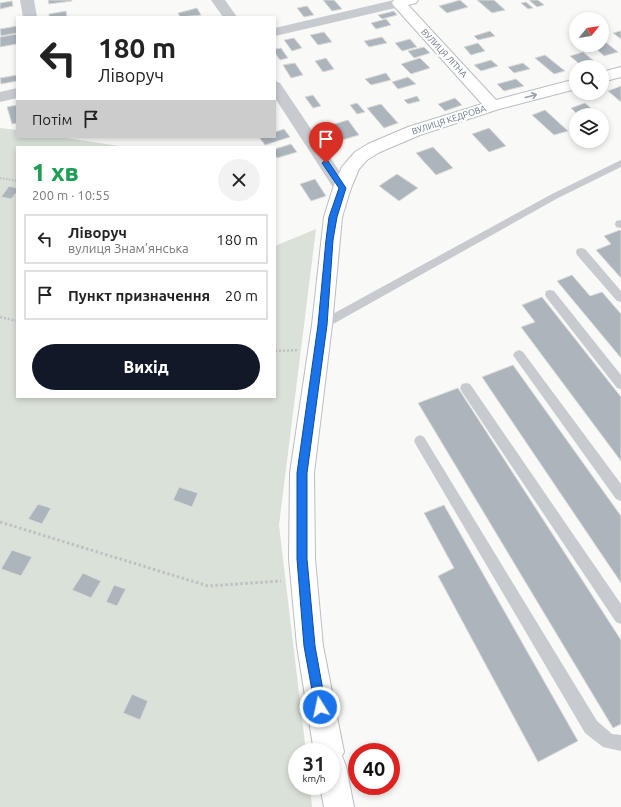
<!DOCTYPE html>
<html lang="uk">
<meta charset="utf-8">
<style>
body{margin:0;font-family:Ubuntu,sans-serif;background:#f2f2f2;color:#222;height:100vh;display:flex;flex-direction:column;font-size:15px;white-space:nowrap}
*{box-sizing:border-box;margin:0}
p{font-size:13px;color:#767676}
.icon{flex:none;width:22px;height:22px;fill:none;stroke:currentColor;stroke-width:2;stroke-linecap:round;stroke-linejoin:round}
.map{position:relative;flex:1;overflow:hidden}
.details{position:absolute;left:16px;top:146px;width:260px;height:252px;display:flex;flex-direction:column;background:#fff;border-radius:0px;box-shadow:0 2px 6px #0003}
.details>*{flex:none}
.top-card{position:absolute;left:16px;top:16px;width:260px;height:122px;border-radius:0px;box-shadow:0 2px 6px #0003;background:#fff;color:#222;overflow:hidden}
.needle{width:26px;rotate:60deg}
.controls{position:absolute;left:569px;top:12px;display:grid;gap:8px}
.controls a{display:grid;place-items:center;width:40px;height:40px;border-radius:50%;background:#fff;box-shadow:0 2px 6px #0003;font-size:20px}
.speed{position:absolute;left:288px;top:743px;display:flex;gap:8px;font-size:20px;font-weight:700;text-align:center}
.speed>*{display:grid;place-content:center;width:52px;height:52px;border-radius:50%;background:#fff;box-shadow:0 2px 6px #0003;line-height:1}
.speed small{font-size:10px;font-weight:400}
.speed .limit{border:6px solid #d22;background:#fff;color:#111}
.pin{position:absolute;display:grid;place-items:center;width:34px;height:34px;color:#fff;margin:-41px -17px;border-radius:50% 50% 50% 0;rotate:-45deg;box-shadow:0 0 4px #0007}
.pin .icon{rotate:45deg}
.me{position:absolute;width:44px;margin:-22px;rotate:350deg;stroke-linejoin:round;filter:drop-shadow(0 0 3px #0008)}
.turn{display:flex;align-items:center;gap:14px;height:84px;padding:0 16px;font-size:18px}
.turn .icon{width:52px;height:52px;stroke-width:2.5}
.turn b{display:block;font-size:28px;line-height:34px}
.then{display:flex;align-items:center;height:38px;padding:0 16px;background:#0003;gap:8px;font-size:15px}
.round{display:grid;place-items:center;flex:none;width:42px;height:42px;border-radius:21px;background:#f2f2f2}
.summary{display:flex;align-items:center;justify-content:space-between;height:68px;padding:0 16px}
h1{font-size:24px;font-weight:800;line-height:30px;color:#1e9e55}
.primary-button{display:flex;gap:8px;margin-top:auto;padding:8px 16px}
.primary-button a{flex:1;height:46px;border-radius:24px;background:#111827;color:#fff;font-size:16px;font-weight:800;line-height:46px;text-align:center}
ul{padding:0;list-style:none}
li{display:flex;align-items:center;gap:12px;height:50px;margin:0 8px 6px;padding:0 8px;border:2px solid #e0e0e0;border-radius:0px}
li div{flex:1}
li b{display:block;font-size:15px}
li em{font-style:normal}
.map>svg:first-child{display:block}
.green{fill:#dae1d8}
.building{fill:#adb5bc;stroke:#dbdbd9}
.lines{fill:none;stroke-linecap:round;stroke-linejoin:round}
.secondary-casing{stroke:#b9bec3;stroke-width:2}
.path-far2{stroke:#bec1c4;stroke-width:2;stroke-dasharray:1.5 1.5;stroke-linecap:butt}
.path-far1{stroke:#bec1c4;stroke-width:2.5;stroke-dasharray:2 2;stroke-linecap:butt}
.path{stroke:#bec1c4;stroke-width:3;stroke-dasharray:2.5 2.5;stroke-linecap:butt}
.lane{fill:#c7cace;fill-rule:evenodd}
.street{fill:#c7cace;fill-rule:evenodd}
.secondary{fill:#fff;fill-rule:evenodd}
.oneway{stroke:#95a0ac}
.route{fill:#1a73e8;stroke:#114b97}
.labels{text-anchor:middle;stroke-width:4;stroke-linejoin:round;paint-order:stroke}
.far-street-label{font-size:9px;fill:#677789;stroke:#fff}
</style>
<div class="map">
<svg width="621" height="807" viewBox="0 0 621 807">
<rect width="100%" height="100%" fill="#f9f9f7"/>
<polygon class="green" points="0,128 17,130 17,137 60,137 126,147 17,147 17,397 275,397 275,246 316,229 279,525 306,752 297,752 297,786 310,786 312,807 0,807"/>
<g class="building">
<polygon points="48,0 72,0 72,1 49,4"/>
<polygon points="323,0 334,0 342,9 332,11"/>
<polygon points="460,0 468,7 447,13 439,6"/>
<polygon points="477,0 494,0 505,10 492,13"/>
<polygon points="529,0 538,0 544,5 537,7"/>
<polygon points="12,1 13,6 0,9 0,3"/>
<polygon points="526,2 533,8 528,9 521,3"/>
<polygon points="307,6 314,15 304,17 297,8"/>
<polygon points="197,8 201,15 180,17 178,13"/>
<polygon points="66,11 67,17 49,17 49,14"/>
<polygon points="394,11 397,15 382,19 378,15"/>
<polygon points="386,19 391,25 376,29 371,23"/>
<polygon points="17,26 17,33 1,36 0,29"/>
<polygon points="490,31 495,36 478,40 474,36"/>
<polygon points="620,31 621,31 621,39 613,33"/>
<polygon points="324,32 332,42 318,45 310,35"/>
<polygon points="17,34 17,44 0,47 0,37"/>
<polygon points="382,37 387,43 369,47 364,41"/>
<polygon points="294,38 302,48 292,51 284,40"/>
<polygon points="410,39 417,47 402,51 395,43"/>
<polygon points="602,41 604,41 618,52 604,56 592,45 602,45"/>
<polygon points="478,43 485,51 471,55 464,47"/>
<polygon points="424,47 430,53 414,58 408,51"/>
<polygon points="281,48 288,58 280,60 275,53 275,49"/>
<polygon points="583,52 601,67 583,67 570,56"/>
<polygon points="545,55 565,71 554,74 535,58"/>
<polygon points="326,58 334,69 323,72 315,61"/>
<polygon points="420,58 430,68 411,74 401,64"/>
<polygon points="491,60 498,66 481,71 474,65"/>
<polygon points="295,63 303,75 291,78 283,65"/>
<polygon points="523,63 530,69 514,73 508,67"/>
<polygon points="386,73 391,80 371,85 365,79"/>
<polygon points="17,75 17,81 1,84 0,78"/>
<polygon points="408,77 416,84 398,89 392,82"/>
<polygon points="516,79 524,86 504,91 497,84"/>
<polygon points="621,86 621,102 608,91"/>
<polygon points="313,95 321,106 313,108 305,97"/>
<polygon points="417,96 420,101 408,104 404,100"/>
<polygon points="455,98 462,105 445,111 438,104"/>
<polygon points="357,103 365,112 357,114 350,105"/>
<polygon points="585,103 599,115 578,115 571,108"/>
<polygon points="381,104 398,123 384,128 367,108"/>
<polygon points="17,105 17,123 12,124 7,107"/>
<polygon points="545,110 568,131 554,135 532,115"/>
<polygon points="348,120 359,135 339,141 328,126"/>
<polygon points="489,128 506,146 489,152 472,134"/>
<polygon points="284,129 290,137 265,145 259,137 275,137 275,132"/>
<polygon points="291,144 297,152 277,158 275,155 275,149"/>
<polygon points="433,147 453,168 436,175 416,153"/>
<polygon points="397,174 418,188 399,201 379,186"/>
<polygon points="315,179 326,196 311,201 300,184"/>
<polygon points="9,186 17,188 17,192 11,199 1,197"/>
<polygon points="620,230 621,231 621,278 596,250 611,244 604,236"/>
<polygon points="572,275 590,296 602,292 621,314 621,358 557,281"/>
<polygon points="542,297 621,397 621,461 521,327 535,322 522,305"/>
<polygon points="513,365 621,516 621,583 482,377"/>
<polygon points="458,388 621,640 621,724 613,728 418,403"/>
<polygon points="179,487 198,493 192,507 173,500"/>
<polygon points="38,504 51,508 42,524 28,519"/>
<polygon points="444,505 578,741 538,762 438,576 454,568 424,513"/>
<polygon points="12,550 32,557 21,576 1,569"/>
<polygon points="83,573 101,581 91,598 72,590"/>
<polygon points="114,585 126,589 117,606 106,602"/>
<polygon points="132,694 148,701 140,720 123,713"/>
</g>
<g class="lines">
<g class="secondary-casing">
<g id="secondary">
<polygon points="394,0 418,0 416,3 408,5 496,100 576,79 576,89 499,109 420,135 380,152 367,160 359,169 351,188 342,217 332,325 314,473 315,559 323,646 344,752 342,756 346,766 354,807 324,807 320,786 331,786 331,752 314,752 297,646 289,559 290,473 312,325 324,217 333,188 342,167 355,152 368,144 408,127 482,104 394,6 392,3"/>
<polygon points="621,67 621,77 602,82 602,72"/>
</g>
</g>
<polyline class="path-far2" points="0,178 17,181"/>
<g class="path-far1">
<polyline points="0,317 17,321"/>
<polyline points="275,351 298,350"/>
</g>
<polyline class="path" points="0,522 208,586 281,581"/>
<g class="lane">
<polygon points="621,160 621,167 558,198 326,328 322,329 318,328 316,325 318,322 552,194"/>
<polygon points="621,220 621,228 616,227 615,224 616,221"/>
<polygon points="581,248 585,249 621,291 621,302 617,301 577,255 576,252 577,249"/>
<polygon points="550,290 554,291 621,375 621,389 617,388 546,297 545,294 546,291"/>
<polygon points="519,350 523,352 621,484 621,501 616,499 515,358 513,355 515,352"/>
<polygon points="466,383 470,384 621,604 621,624 616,622 462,392 460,388 462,384"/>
<polygon points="420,435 424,437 597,721 612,734 621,735 621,751 603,747 585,733 416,445 414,441 416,437"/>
</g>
<g class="street">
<polygon points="20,0 34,0 37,17 23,17"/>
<polygon points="211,0 225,0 237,17 223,17"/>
<polygon points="394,0 404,0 406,3 404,6 275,36 275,28"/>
<polygon points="275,81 280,83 348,184 351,188 348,192 342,194 336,192 275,98"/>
<polygon points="17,88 17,98 0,102 0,92"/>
</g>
<use href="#secondary" class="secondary"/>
</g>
<defs><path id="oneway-shaft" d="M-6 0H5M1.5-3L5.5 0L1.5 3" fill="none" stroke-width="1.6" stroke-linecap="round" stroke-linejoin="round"/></defs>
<use class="oneway" href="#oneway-shaft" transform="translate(531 96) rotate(-15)"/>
<polygon class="route" points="326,160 328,161 346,188 337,217 333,240 327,325 307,473 307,559 315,646 326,707 325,711 320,712 316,711 315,707 304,646 297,559 297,473 318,325 326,240 329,217 339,188 322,163"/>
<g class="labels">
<g class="far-street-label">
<text transform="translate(444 53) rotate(47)" y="3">ВУЛИЦЯ ЛІТНА</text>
<text transform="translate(449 120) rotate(-18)" y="3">ВУЛИЦЯ КЕДРОВА</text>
</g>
</g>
</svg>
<div class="controls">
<a><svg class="needle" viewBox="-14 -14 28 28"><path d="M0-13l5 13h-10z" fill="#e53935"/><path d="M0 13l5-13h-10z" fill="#767676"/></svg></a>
<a><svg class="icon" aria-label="search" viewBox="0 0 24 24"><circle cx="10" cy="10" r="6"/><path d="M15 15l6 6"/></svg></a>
<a><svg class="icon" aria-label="layers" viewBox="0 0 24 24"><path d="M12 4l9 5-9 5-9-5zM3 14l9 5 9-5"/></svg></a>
</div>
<div class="speed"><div>31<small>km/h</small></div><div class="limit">40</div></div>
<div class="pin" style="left:326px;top:163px;background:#d93025"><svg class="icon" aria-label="arrive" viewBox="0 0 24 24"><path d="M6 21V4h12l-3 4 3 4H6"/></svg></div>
<svg class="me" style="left:320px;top:707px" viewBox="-20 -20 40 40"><circle r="17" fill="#1a73e8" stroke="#fff" stroke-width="3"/><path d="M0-11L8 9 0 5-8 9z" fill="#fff"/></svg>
<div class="top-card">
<div class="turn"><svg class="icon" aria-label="left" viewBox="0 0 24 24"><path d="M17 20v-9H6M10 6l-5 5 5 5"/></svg><div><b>180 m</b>Ліворуч</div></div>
<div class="then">Потім<svg class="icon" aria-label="arrive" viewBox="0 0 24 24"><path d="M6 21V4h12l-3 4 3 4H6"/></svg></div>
</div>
<section class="details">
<div class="summary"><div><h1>1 хв</h1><p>200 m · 10:55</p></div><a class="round"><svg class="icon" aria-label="close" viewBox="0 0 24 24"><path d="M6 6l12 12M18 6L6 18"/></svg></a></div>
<ul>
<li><svg class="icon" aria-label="left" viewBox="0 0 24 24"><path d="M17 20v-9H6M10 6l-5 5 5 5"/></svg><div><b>Ліворуч</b><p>вулиця Знам’янська</p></div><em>180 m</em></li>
<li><svg class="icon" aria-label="arrive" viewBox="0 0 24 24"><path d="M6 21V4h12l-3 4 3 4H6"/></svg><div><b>Пункт призначення</b></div><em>20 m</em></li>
</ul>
<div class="primary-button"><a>Вихід</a></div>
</section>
</div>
